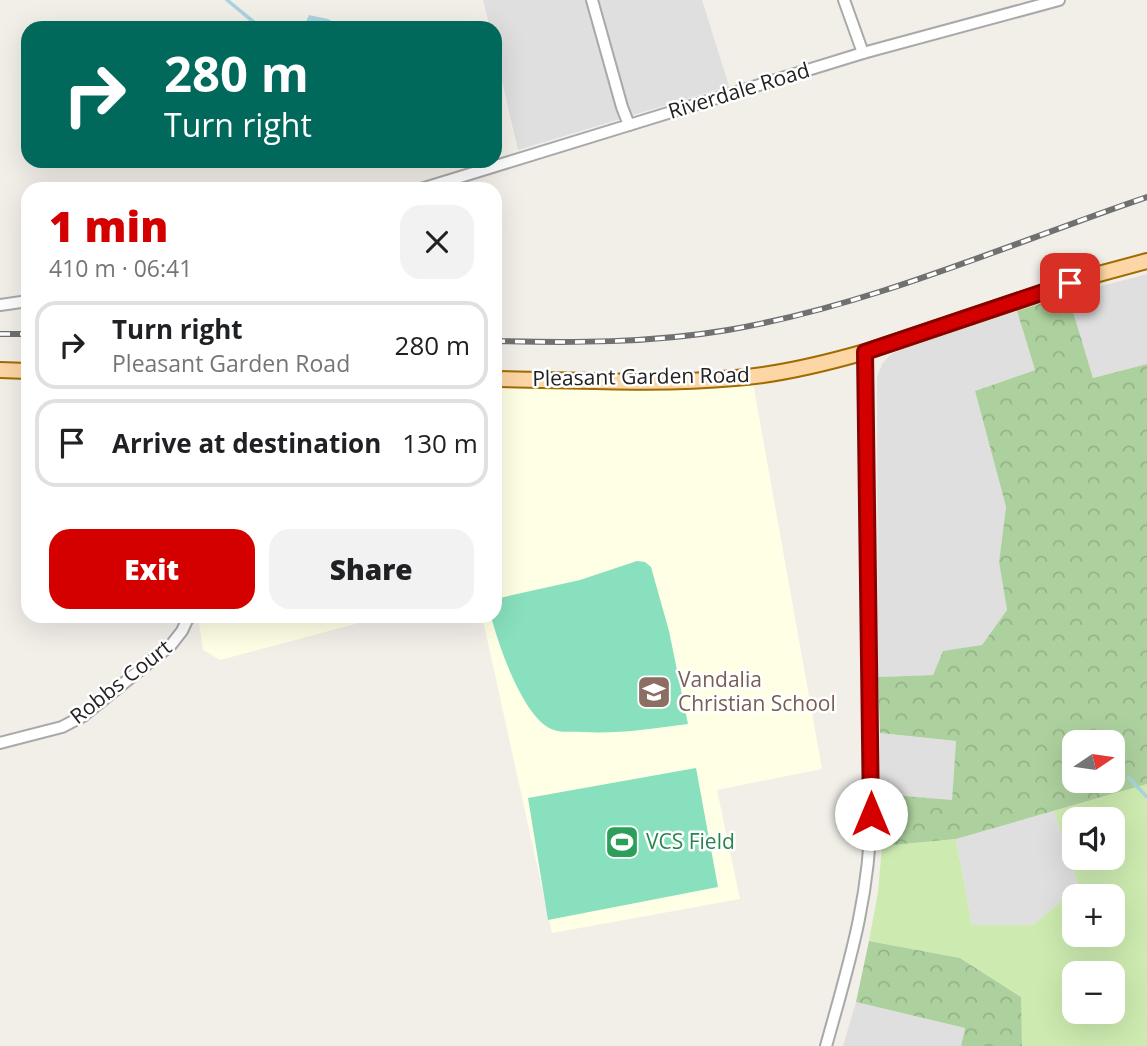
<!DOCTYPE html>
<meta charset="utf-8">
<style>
body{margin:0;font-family:"Open Sans",sans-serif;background:#f2f2f2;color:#202124;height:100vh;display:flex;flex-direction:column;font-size:26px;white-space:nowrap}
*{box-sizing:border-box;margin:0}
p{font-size:23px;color:#757577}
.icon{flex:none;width:38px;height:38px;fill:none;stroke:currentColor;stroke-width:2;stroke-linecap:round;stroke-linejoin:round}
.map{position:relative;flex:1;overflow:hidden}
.drawer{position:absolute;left:21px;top:182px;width:481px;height:441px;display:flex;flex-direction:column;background:#fff;border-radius:21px;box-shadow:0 7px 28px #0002}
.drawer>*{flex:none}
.banner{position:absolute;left:21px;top:21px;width:481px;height:147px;border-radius:21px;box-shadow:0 7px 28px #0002;background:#00695c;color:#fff;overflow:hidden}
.needle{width:46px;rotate:77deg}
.tools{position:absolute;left:1062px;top:730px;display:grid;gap:14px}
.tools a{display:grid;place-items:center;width:63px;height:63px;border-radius:14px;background:#fff;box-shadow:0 7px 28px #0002;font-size:35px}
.pin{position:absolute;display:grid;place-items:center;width:60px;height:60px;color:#fff;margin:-30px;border-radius:14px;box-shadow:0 4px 10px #0006}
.me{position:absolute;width:77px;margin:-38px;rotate:0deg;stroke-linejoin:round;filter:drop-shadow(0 0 5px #0008)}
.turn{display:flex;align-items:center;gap:24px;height:147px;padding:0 28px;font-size:32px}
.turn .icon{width:91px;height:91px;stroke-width:2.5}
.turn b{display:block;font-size:49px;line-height:60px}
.round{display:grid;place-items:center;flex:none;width:74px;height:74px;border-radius:21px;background:#f2f2f2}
.overview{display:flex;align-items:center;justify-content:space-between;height:119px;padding:0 28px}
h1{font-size:42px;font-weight:800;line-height:52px;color:#d40000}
.action{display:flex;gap:14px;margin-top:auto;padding:14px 28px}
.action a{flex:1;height:80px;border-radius:21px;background:#d40000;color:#fff;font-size:28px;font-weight:800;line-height:80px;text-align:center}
.action a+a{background:#f2f2f2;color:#202124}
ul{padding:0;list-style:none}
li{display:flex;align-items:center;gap:21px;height:88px;margin:0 14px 10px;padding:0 14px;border:4px solid #e0e0e0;border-radius:21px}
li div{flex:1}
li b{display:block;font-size:26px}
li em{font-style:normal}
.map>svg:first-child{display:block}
.residential{fill:#e0dfdf}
.education{fill:#ffffe5}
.grass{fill:#cdebb0;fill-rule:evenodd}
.forest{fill:url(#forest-crowns);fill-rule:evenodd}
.pitch{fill:#88e0be}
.water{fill:url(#water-waves)}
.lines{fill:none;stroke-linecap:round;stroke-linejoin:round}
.stream{stroke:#aad3df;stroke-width:3.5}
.minor-casing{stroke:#a9a9a9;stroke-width:14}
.major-casing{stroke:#a06b00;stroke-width:18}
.minor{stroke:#fff;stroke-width:10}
.major{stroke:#fcd6a4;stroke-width:14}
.rail-casing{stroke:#707070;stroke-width:6}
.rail{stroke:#fff;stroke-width:3.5;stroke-dasharray:10;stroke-linecap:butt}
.route-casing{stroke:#8a0000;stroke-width:18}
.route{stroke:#d40000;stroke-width:12}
.labels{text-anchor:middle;stroke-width:5;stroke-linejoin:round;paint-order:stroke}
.street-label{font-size:21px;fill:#222;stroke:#fff}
.education-label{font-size:21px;fill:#785e54;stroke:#fff;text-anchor:start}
.leisure-label{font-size:21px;fill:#27864d;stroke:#fff;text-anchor:start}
</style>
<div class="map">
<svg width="1147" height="1046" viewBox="0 0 1147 1046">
<defs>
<pattern id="forest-crowns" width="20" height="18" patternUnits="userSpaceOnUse" patternTransform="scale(1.75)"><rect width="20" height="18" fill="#add19e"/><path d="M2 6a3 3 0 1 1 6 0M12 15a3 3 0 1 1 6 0" fill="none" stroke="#95b388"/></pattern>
<pattern id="water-waves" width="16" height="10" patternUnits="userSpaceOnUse" patternTransform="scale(1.75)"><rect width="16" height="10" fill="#aad3df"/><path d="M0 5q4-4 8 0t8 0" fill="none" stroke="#92b5bf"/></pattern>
</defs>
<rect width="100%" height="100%" fill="#f2efe9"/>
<g class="residential">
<polygon points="483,0 702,0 729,86 518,150 495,51 495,28 490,28"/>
<polygon points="1147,274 1147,364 1093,378 1068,295"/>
<polygon points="1017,311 1035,370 975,391 1006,507 999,562 1007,610 982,645 943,652 933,675 878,677 877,377 882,364 890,355 903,348"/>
<polygon points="880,733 956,741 952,801 880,794"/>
<polygon points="1054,811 1079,886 1033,925 972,925 956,839"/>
<polygon points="856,1002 965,1028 961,1046 843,1046"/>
</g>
<g class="education">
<polygon points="753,383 822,769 717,790 740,899 552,933 482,616 495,616 495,386 600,388 695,387"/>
<polygon points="198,616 385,616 220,660 203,650"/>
</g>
<path class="grass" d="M1147,784V1046H1022L1020,996L960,958L869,941L878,892L882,846L956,839L972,925H1033L1079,886L1054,811ZM1074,819H1113V858H1074ZM1074,896H1113V934H1074ZM1074,973H1113V1012H1074Z"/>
<g class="forest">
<path d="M1068,295L1093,378L1147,364V784L956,839L882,846L880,794L952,800L956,741L880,733L878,677L933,675L943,651L982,645L1007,610L999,562L1006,507L975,391L1035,370L1017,311ZM1074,742H1113V780H1074Z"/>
<polygon points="869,941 960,958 1021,997 1022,1046 961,1046 965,1028 856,1002"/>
</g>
<g class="pitch">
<path d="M637,561L645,562L651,567L669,631L688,724C650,729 619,734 581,732C573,731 562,733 554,730C524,721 498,644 491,616H495V599L580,580Z"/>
<polygon points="696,768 718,887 548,920 528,798"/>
</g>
<polygon class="water" points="309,15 328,19 343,28 303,28"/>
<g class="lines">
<g class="stream">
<polyline points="227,0 261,28"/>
<polyline points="1129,778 1147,797"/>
</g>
<g class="minor-casing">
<g id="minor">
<polyline points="592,0 622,107 629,125"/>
<polyline points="844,0 863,53"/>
<polyline points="421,189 863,53 1059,0"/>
<polyline points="0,305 28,301"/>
<polyline points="0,743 62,727 83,716 171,645 182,631 189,616"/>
<path d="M826,1046C849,964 870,897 871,810L865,352"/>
</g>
</g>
<g class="major-casing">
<g id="major">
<polyline points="0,370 28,371"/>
<path d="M495,379C575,380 656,385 735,378C779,375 823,364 865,352L1095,275L1147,261"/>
</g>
</g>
<use href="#minor" class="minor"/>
<use href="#major" class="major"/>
<g class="rail-casing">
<g id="rail">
<polyline points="0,334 28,334"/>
<path d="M495,341C573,343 651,343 728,330C872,305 1009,244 1147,197"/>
</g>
</g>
<use href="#rail" class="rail"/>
</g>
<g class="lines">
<g class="route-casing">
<polyline id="route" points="871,814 865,352 1070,283"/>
</g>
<use href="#route" class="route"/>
</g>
<defs>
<g id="school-square" transform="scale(1.75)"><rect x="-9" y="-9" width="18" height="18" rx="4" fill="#8d6e63" stroke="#fff"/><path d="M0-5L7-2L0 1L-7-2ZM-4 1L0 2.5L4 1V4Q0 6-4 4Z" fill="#fff"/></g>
<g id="stadium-square" transform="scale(1.75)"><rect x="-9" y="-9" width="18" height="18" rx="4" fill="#2e9e5b" stroke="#fff"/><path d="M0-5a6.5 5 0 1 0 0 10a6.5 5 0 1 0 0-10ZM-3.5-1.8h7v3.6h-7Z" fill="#fff"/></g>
</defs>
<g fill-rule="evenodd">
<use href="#school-square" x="654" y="692"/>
<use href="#stadium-square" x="622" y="842"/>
</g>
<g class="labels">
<g class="street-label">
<text transform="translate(739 91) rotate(-17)" y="7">Riverdale Road</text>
<text transform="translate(641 377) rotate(-1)" y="7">Pleasant Garden Road</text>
<text transform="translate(121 682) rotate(-38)" y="7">Robbs Court</text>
</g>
<g class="education-label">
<text x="678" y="687">Vandalia<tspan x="678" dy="24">Christian School</tspan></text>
</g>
<g class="leisure-label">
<text x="646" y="849">VCS Field</text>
</g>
</g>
</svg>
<div class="tools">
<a><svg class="needle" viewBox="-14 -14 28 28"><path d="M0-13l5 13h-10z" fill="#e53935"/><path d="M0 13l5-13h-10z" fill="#757577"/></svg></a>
<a><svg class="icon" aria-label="sound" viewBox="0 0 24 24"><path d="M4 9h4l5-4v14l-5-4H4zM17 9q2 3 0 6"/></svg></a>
<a>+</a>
<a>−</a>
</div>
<div class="pin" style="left:1070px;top:283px;background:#d93025"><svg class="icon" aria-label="arrive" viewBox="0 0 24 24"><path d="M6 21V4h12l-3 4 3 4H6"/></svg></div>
<svg class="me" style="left:871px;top:814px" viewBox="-20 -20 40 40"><circle r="19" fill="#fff"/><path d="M0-13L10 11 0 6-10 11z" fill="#d40000"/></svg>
<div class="banner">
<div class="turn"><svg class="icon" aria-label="right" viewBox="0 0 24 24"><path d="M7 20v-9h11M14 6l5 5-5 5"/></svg><div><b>280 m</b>Turn right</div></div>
</div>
<section class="drawer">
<div class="overview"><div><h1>1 min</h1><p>410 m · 06:41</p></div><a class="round"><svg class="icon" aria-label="close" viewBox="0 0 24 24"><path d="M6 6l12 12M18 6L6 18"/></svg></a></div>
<ul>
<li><svg class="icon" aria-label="right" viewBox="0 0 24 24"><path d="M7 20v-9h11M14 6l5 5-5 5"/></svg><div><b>Turn right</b><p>Pleasant Garden Road</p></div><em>280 m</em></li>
<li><svg class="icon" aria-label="arrive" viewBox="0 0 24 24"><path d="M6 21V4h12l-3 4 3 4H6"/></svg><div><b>Arrive at destination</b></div><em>130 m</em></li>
</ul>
<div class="action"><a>Exit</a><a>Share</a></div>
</section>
</div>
